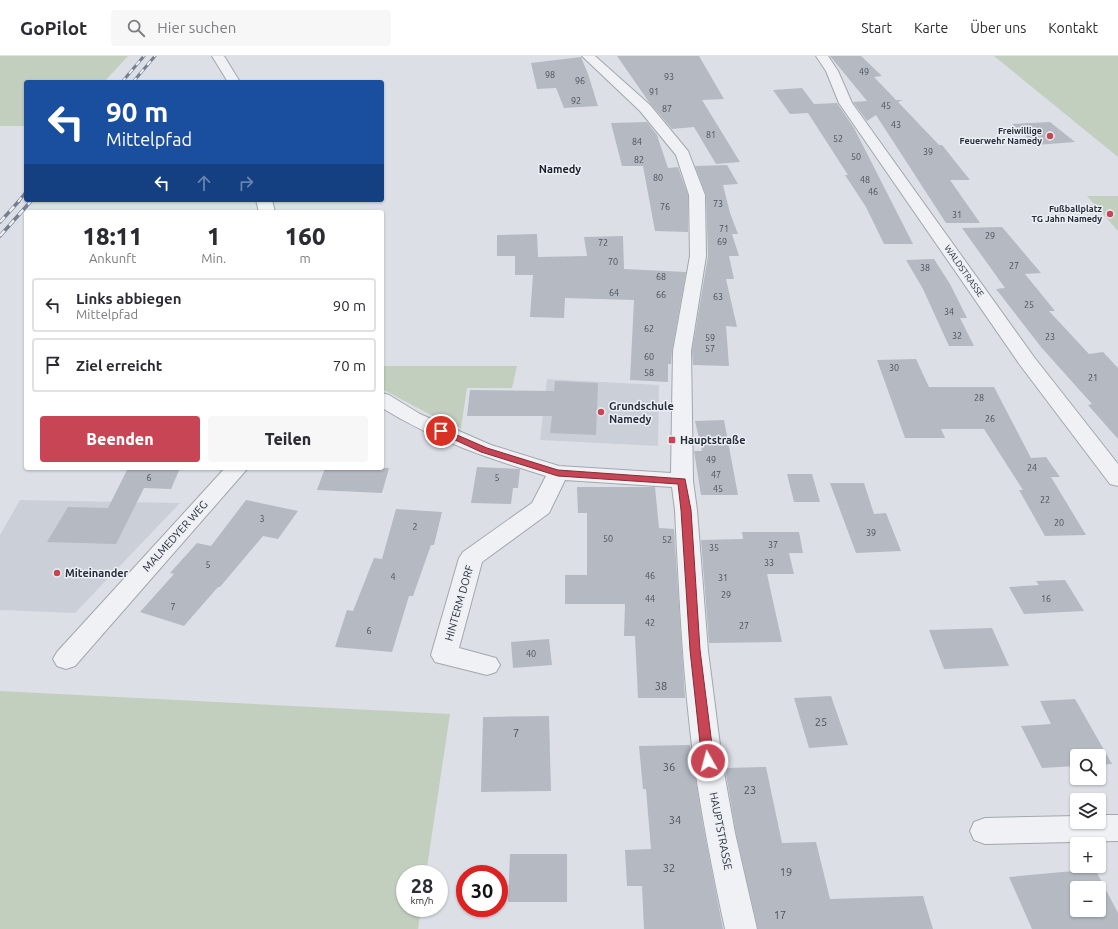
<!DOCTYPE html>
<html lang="de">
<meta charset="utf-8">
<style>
body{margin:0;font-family:Ubuntu,sans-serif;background:#f7f7f7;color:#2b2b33;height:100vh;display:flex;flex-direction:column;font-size:15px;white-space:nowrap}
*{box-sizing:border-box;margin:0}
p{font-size:13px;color:#7c7c81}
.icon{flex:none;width:22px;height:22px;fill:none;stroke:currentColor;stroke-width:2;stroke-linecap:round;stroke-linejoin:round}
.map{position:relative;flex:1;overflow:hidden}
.drawer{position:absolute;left:24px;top:154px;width:360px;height:260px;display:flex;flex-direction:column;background:#fff;border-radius:4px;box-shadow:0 1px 3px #0004}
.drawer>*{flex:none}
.banner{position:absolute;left:24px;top:24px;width:360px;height:122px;border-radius:4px;box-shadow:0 1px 3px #0004;background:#1a4fa0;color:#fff;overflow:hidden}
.tools{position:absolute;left:1070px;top:693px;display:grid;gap:8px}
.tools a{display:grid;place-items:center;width:36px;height:36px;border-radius:4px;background:#fff;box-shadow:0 1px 3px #0004;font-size:20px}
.speed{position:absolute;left:396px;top:809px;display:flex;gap:8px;font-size:20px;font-weight:700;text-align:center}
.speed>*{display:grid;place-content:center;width:52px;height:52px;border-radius:50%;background:#fff;box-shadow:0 1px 3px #0004;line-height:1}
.speed small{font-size:10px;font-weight:400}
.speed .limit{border:6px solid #d22;background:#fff;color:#111}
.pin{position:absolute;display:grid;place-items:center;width:34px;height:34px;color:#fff;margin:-17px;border:2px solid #fff;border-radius:50%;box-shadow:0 1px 4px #0007}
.me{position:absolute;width:44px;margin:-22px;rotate:353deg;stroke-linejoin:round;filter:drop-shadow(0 0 3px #0008)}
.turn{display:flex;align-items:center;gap:14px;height:84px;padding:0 16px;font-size:18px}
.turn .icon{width:52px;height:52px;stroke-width:2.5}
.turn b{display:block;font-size:28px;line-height:34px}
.lanes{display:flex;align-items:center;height:38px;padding:0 16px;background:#0003;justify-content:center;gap:20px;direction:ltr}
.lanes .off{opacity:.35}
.eta{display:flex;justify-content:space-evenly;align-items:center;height:68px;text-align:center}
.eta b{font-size:24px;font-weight:800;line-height:28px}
.cta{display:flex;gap:8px;margin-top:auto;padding:8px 16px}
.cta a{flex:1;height:46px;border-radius:4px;background:#c74554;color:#fff;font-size:16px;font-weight:800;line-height:46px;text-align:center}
.cta a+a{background:#f7f7f7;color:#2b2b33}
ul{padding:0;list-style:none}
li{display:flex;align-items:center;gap:12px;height:54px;margin:0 8px 6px;padding:0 8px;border:2px solid #e1e1e2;border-radius:4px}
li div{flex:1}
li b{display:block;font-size:15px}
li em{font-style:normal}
header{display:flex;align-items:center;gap:24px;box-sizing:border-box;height:56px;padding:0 20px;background:#fff;border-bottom:1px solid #e1e1e2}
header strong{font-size:19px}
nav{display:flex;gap:22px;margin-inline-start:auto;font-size:14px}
.search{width:280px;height:36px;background:#f7f7f7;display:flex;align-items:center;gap:10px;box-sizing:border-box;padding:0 14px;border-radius:4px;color:#7c7c81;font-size:15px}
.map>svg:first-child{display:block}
.built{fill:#cbcfd7}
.green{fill:#c2cfbe}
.building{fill:#b4b9c2;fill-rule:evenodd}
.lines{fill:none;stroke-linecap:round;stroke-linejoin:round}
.minor-casing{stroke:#a2a7af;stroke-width:2}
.minor{fill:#eff1f4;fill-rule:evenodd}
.rail-far1-casing{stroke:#777f8f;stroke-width:3}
.rail-casing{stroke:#777f8f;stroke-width:3.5}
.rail-far1{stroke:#eceff4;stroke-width:2;stroke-dasharray:5.5;stroke-linecap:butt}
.rail{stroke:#eceff4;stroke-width:2.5;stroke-dasharray:7;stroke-linecap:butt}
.route{fill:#c74554;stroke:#812d37}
.poi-dot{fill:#c74554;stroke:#eceff4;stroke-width:1.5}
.labels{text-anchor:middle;stroke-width:3;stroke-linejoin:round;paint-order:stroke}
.number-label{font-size:9px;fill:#4a515d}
.far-poi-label{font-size:9px;font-weight:bold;fill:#272e3b;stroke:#eceff4;text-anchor:end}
.far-street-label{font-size:9px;fill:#272e3b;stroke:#eceff4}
.far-quarter-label{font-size:11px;font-weight:bold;fill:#191f2c;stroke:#eceff4}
.poi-label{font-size:11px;font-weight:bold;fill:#272e3b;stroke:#eceff4;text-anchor:start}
.street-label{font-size:11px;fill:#272e3b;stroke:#eceff4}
.near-number-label{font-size:11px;fill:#4a515d}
</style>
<header>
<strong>GoPilot</strong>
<div class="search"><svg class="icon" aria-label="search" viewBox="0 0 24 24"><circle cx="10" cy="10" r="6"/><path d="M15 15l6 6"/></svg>Hier suchen</div>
<nav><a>Start</a><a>Karte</a><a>Über uns</a><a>Kontakt</a></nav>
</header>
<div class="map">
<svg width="1118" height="873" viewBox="0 0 1118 873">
<rect width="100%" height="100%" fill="#dce0e6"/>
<g class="built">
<polygon points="547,323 659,329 658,390 540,384"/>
<polygon points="20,444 180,447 75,557 0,554 0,479"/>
</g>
<g class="green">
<polygon points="0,0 128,0 104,26 26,26 26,70 0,70"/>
<polygon points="994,0 1118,0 1118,101"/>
<polygon points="1087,140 1118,140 1118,175"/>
<polygon points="382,310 517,310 512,332 467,332 461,372 429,358 382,333"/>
<polygon points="0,635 450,658 426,818 405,818 405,852 421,852 418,873 0,873"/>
</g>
<g class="building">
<polygon points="617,0 699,0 724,43 702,44 740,106 716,108 694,71 672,73 649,46"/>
<polygon points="830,0 861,0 882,20 874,21 896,44 903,44 898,46 939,89 942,89 970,124 950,124 980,167 946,167 876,59 867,65 853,46 867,45"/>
<polygon points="581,1 588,18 598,50 564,52 556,32 537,33 531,7"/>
<polygon points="802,32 814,48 837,47 854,72 913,188 884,188 866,151 845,119 848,119 808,57 790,58 773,34"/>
<polygon points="647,66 657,79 668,112 678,111 688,139 688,176 655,175 643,110 622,110 611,67"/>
<polygon points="1050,66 1075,86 1036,89 1012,68"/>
<polygon points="727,109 738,128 723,129 730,157 738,178 732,178 739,200 729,200 734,223 726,223 737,271 726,270 729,310 693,309 692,295 708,200 706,139 695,110"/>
<polygon points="1002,171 1041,217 1025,218 1055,255 1049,255 1089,298 1103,296 1118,312 1118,383 1088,349 1092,348 1041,291 996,233 1005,232 962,172"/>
<polygon points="537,178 538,201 587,200 584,181 623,180 624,213 686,216 672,295 671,308 668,308 668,326 630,324 634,244 565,242 564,262 530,261 533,219 515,219 515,200 497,200 497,179"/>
<polygon points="934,203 950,228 967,262 960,262 974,290 949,290 923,233 906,204"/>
<polygon points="916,303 929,331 994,331 1031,402 1046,401 1060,421 1051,421 1086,479 1045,480 1019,434 1023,434 984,373 941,373 945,382 905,382 877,304"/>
<polygon points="555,325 598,327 596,379 550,377 552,360 467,360 470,334 554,335"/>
<polygon points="724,364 738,439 701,439 694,395 702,395 695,365"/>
<polygon points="477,411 520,413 518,432 513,432 511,448 471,447"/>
<polygon points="128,412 180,412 171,433 144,432 116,488 47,486 68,451 108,452"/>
<polygon points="325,412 389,412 382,437 317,434"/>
<polygon points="787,418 812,418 820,446 794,446"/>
<polygon points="830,427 864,427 874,458 886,457 901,495 856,497"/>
<polygon points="577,431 655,431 659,472 674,473 685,642 638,642 635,580 624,580 625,548 565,548 565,519 587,519 587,457 578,457"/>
<polygon points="246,444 298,455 278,483 263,480 220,531 218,531 184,570 140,556 174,518 170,517 197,487 211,490"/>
<polygon points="396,453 442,456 434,489 431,489 413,540 409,540 392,596 335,591 347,554 353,555 374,502 382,503"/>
<polygon points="742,476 799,476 803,497 789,497 794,518 767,518 782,586 709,587 701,484 743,483"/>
<polygon points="1065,524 1084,555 1024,558 1009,531 1039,529 1036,525"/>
<polygon points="992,572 1009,610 944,613 929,574"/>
<polygon points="549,583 552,609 513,612 511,586"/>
<polygon points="831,640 848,689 809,692 794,642"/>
<polygon points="1075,643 1112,708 1099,709 1099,700 1077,700 1077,710 1042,712 1021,670 1051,668 1040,645"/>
<polygon points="549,660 551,735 481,736 483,661"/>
<polygon points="690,689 703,769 723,873 644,873 642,830 627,830 625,794 651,793 646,733 643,733 639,690"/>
<polygon points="766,711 782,787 816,786 830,843 923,840 933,873 758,873 736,777 725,712"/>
<polygon points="510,798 567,798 567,846 508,846"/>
<path d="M1095,813L1118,857V873H1032L1009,821ZM1077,832H1099V854H1077Z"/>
</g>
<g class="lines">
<g class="minor-casing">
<g id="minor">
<polygon points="212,0 224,0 240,26 228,26"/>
<path d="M582,0H595L650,49L688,95L705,139L706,200L691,295L693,425L697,454L708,595L722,705L735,777L757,873H725C713,817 702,762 694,706C683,622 679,538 675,454L672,431L565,424L549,457L482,506L459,592L496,602L500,609L496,616L487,619L435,606L431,599L459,502L463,496L532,447L546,420C487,402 434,384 382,352V337L389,339L420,358L491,389L559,410L671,417L673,295L690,200L689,139L676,99L640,55Z"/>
<polygon points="816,0 828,0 838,15 852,47 1034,301 1118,408 1118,430 1110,428 1020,309 839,47 826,15"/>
<polygon points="256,144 272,144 275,156 259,156"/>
<polygon points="225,412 248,412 75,610 66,613 57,610 53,603 57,596"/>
<polygon points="1099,759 1118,759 1118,785 985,788 974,784 970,775 974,766 985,762 1077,760 1077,766 1099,766"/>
</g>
</g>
<use href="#minor" class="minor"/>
<g class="rail-far1-casing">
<g id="rail-far1">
<polyline points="122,26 144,0"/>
<polyline points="133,26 155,0"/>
<polyline points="18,146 26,136"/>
<polyline points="30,146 31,144"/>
</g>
</g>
<g class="rail-casing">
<g id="rail">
<polyline points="0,166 19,145"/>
<polyline points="0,180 31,145"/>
</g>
</g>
<use href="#rail-far1" class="rail-far1"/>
<use href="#rail" class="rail"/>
</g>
<polygon class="route" points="441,372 487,392 558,414 685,423 691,454 700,594 714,705 712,708 708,710 704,708 702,705 690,594 681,454 678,428 558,420 481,396 438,376 438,373"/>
<g class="poi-dot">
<circle cx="1050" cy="80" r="4"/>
<circle cx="1110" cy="158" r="4"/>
<circle cx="601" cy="356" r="4"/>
<rect x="668" y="380" width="8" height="8" rx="2"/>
<circle cx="57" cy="517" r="4"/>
</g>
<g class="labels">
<g class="number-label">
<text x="864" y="19">49</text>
<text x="550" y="22">98</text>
<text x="669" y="24">93</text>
<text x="580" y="28">96</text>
<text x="654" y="39">91</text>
<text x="576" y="48">92</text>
<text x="886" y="53">45</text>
<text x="667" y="56">87</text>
<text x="896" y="72">43</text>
<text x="711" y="82">81</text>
<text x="838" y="86">52</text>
<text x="637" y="89">84</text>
<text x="928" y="99">39</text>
<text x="856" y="104">50</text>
<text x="639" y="107">82</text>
<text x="658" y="125">80</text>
<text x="865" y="127">48</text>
<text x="873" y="139">46</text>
<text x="718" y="151">73</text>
<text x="665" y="154">76</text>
<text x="957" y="162">31</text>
<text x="724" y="176">71</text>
<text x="990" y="183">29</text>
<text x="722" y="189">69</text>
<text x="603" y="190">72</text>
<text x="613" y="209">70</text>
<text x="1014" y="213">27</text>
<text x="925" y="215">38</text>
<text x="661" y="224">68</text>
<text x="614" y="240">64</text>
<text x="661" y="242">66</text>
<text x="718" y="244">63</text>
<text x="1029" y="252">25</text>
<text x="949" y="259">34</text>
<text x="649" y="276">62</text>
<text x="957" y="283">32</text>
<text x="1050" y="284">23</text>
<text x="710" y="285">59</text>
<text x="710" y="296">57</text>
<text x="649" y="304">60</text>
<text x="894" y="315">30</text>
<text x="649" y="320">58</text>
<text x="1093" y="325">21</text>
<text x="979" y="345">28</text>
<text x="990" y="366">26</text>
<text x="711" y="407">49</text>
<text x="1032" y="415">24</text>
<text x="716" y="422">47</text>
<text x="149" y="425">6</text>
<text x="497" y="425">5</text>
<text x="718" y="436">45</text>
<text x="1045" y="447">22</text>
<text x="262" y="466">3</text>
<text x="1059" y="470">20</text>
<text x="415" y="474">2</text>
<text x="871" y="480">39</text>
<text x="608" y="486">50</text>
<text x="667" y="487">52</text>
<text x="773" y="492">37</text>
<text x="714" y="495">35</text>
<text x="769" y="510">33</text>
<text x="208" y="512">5</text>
<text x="650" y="523">46</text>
<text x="393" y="524">4</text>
<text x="723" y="525">31</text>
<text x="726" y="542">29</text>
<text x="650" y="546">44</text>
<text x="1046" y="546">16</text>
<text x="173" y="554">7</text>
<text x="650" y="570">42</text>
<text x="744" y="573">27</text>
<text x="369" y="578">6</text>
<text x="531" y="601">40</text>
</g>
<g class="far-poi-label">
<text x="1042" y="78">Freiwillige<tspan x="1042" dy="10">Feuerwehr Namedy</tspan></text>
<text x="1102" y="156">Fußballplatz<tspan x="1102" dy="10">TG Jahn Namedy</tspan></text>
</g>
<g class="far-street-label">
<text transform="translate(964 215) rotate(55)" y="3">WALDSTRASSE</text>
</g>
<g class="far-quarter-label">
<text x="560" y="117">Namedy</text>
</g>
<g class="poi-label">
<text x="609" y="354">Grundschule<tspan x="609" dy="13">Namedy</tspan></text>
<text x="680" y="388">Hauptstraße</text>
<text x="65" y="521">Miteinander</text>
</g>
<g class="street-label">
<text transform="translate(175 480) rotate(-48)" y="4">MALMEDYER WEG</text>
<text transform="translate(459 547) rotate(-74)" y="4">HINTERM DORF</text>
<text transform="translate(721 775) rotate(79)" y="4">HAUPTSTRASSE</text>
</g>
<g class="near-number-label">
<text x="661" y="634">38</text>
<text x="821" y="670">25</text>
<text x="516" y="681">7</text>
<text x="669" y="715">36</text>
<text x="750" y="738">23</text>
<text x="675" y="768">34</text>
<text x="669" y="816">32</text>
<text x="786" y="820">19</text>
<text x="780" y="863">17</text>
</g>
</g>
</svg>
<div class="tools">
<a><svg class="icon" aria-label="search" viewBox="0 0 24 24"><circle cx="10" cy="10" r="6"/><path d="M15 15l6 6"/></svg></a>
<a><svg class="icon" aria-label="layers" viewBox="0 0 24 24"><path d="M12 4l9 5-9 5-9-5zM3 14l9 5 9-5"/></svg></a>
<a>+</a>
<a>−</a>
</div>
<div class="speed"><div>28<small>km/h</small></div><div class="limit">30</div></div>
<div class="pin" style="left:441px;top:375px;background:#d93025"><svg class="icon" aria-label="arrive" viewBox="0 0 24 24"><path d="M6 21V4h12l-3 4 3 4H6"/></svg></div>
<svg class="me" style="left:708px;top:705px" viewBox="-20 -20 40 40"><circle r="17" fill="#c74554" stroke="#fff" stroke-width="3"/><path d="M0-11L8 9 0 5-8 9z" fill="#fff"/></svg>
<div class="banner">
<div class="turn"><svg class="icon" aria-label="left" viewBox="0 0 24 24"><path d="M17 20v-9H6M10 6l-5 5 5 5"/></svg><div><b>90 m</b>Mittelpfad</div></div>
<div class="lanes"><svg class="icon" aria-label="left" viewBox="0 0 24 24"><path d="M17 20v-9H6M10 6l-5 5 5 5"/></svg><svg class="icon off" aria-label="ahead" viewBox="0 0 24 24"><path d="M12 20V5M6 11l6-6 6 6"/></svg><svg class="icon off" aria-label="right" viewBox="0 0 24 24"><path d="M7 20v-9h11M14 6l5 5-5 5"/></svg></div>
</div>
<section class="drawer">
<div class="eta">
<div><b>18:11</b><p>Ankunft</p></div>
<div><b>1</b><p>Min.</p></div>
<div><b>160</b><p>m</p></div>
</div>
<ul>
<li><svg class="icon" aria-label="left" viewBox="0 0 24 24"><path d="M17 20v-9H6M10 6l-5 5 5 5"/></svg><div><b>Links abbiegen</b><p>Mittelpfad</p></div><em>90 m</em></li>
<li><svg class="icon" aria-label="arrive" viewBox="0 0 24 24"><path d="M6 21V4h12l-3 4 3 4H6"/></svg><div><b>Ziel erreicht</b></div><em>70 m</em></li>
</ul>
<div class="cta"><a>Beenden</a><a>Teilen</a></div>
</section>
</div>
